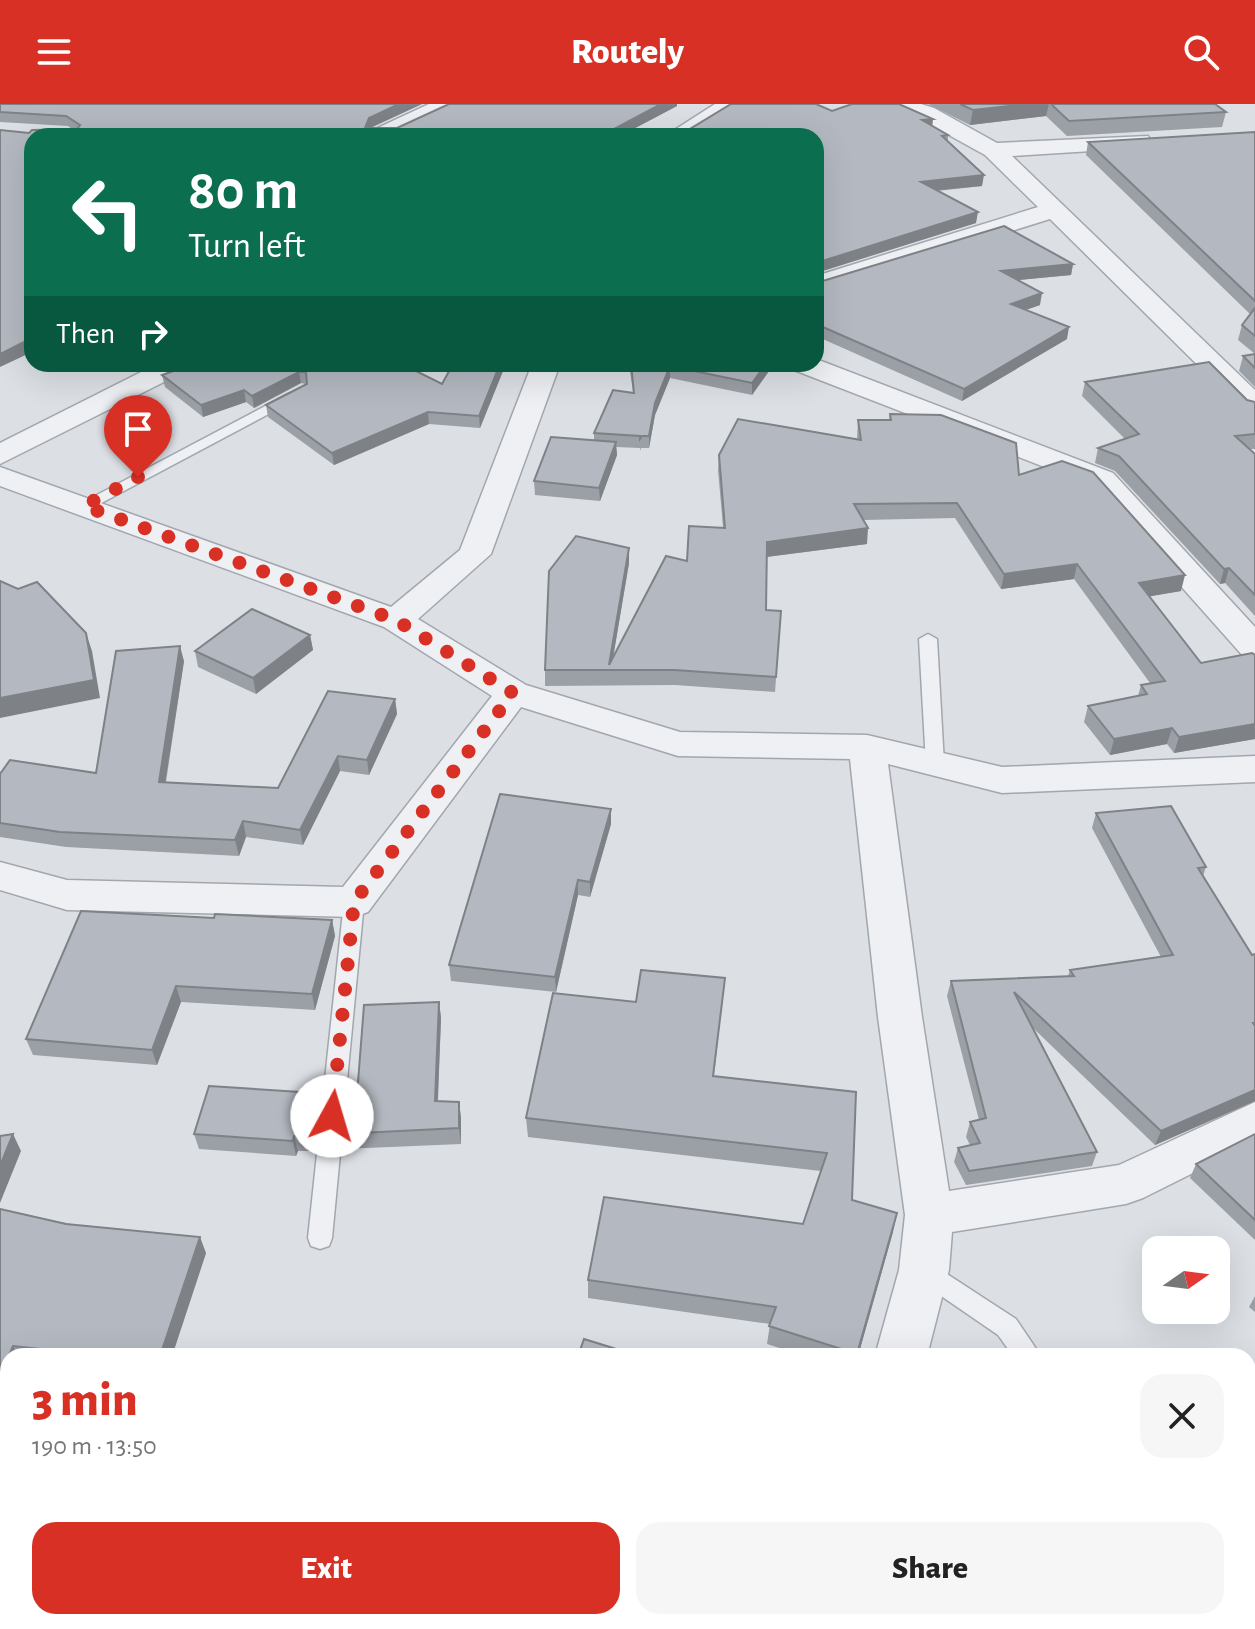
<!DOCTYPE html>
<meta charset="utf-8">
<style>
body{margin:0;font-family:"Alegreya Sans",sans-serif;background:#f6f6f6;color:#222;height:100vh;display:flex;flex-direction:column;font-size:30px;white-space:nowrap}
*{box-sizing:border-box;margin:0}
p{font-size:26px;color:#767676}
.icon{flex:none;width:44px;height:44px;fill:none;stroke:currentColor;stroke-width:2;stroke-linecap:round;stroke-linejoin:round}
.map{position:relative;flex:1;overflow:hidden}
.drawer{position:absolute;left:0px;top:1244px;width:1256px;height:282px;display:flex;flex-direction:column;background:#fff;border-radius:24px 24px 0 0;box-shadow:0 8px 32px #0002}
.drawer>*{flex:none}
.top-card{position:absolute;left:24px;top:24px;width:800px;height:244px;border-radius:24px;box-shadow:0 8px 32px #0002;background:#0b6e4f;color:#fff;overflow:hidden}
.needle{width:52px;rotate:76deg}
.tools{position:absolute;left:1142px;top:1132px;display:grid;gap:16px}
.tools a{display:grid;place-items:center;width:88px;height:88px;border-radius:16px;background:#fff;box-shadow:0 8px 32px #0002;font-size:40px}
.pin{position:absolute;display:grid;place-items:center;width:68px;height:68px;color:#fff;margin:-82px -34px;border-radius:50% 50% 50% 0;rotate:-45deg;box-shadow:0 0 8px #0007}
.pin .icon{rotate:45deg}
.me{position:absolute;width:88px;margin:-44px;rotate:6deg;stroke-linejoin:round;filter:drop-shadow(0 0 6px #0008)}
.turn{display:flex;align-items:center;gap:28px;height:168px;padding:0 32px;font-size:36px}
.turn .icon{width:104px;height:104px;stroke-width:2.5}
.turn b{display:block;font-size:56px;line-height:68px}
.then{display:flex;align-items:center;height:76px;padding:0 32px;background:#0003;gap:16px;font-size:30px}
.round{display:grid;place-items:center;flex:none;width:84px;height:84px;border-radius:24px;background:#f6f6f6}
.head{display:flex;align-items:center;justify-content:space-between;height:136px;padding:0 32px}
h1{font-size:48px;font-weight:800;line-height:60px;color:#d93025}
.button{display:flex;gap:16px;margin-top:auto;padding:16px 32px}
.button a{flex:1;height:92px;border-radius:24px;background:#d93025;color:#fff;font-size:32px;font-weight:800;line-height:92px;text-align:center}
.button a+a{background:#f6f6f6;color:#222}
header{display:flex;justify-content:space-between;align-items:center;height:104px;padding:0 32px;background:#d93025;color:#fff;font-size:36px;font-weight:800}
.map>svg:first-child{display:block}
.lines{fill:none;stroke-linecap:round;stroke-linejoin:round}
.lane-casing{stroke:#a2a7ae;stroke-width:3}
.street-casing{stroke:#a2a7ae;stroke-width:3}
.lane{fill:#eef0f4;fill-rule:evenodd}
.street{fill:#eef0f4;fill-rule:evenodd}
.wall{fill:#9b9fa6}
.shaded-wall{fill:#7e8287}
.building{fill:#b4b9c1;stroke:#7e8287;stroke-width:2}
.route{stroke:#d93025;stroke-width:14;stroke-dasharray:0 25.2}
</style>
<header><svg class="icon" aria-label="menu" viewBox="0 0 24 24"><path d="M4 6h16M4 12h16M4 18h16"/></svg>Routely<svg class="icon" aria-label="search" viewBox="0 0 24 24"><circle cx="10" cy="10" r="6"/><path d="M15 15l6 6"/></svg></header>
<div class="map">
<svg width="1255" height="1525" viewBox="0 0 1255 1525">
<rect width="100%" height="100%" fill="#dce0e5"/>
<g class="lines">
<g class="lane-casing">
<g id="lane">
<polygon points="288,290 293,291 293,297 90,405 84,407 76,402"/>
<polygon points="928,530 937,535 944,660 935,666 926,660 919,535"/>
<polygon points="354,791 361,793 364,798 332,1134 329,1142 320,1145 311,1142 308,1134 344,798 347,793"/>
<polygon points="924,1155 1016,1215 1041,1252 1013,1252 998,1231 915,1174 912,1166 915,1158"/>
<polygon points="1203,1518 1234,1518 1237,1525 1206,1525"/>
</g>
</g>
<g class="street-casing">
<g id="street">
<polygon points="429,0 457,0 454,5 397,32 368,32 371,27"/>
<polygon points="715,0 741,0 692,32 665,32"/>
<polygon points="890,0 921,0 934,4 997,39 1148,32 1151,37 1140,44 1012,52 1255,286 1255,311 1245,308 1050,115 816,188 816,172 1038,103 985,51 918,14 893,5"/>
<polygon points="816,255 1113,369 1255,523 1255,555 1243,552 1091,381 794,266 790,260 816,260"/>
<polygon points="157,260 192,260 188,266 0,360 0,339"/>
<polygon points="532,260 560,260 491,450 418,515 526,581 680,628 867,631 1002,663 1255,652 1255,678 1002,689 888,660 922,913 949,1087 1119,1061 1255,998 1255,1038 1143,1094 1126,1100 952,1128 949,1166 927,1252 875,1252 899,1166 905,1111 878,913 850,655 678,652 521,603 368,808 354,813 67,806 0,786 0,758 67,776 343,783 492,592 384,523 0,382 0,363 391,503 460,446"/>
<polygon points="801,1518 859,1518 857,1525 799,1525"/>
</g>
</g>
<use href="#lane" class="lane"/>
<use href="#street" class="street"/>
</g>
<g class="wall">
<polygon points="0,0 422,0 370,24 397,24 449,0 677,0 677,2 620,32 32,32 29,29 72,25 68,22 0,18"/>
<polygon points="928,0 1215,0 1226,8 1222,23 1067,32 1046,12 970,21"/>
<polygon points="832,7 932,22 948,31 948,37 982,82 937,87 976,119 816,169 816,32 685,32 685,28"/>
<polygon points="1255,28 1255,250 1238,236 1242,221 1250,210 1086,51 1088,38"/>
<polygon points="1073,160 1071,171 1018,176 1040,201 1025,206 1067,235 962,297 816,232 816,179"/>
<polygon points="1255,250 1255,283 1239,267 1243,252"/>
<polygon points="453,260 514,260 513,263 505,262 480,324 429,320 334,361 268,313 266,301 306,280 301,279 254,304 246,298 203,313 165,283 162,271 237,262 442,280"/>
<polygon points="629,260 774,260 752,291 670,274 655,311 649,344 641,344 640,347 640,344 616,343 617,351 600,397 535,391 534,377 594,336 594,329 633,288"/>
<polygon points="1085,278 1247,296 1255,298 1255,345 1249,345 1255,350 1255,512 1225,479 1220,480 1115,367 1095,359 1098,344 1125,335 1082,292"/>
<polygon points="890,310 1019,371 1181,487 1149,492 1201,559 1255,551 1255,635 1174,649 1167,640 1110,651 1084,618 1088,602 1138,592 1141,581 1150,579 1074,475 1001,485 955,414 863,416 867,440 766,453 766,506 781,507 775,588 675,581 545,582 545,566 629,444 629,459 613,553 687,457 723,423 718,366 719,351 857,335 858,316 889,316"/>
<polygon points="310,531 313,546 256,590 198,563 195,547"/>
<polygon points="184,557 166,678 278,684 395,595 397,610 369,671 340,667 303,741 246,733 239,752 66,743 0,733 0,670 96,669"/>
<polygon points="1096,709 1206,763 1203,772 1252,851 1255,850 1255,997 1155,1041 1033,924 1097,1048 1092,1062 966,1081 954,1058 958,1044 970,1041 966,1033 970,1018 979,1016 947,892 951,877 1068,872 1070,866 1161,853 1092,724"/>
<polygon points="611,720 590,793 578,791 556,888 451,877 449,861"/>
<polygon points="214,814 332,816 335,832 315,906 181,898 157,961 33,951 26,935"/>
<polygon points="725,874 714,972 856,988 852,1096 893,1128 858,1252 804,1252 767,1240 770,1220 588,1194 588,1176 803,1120 821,1067 528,1033 526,1014 636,898"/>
<polygon points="439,898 441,914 438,997 459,998 461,1014 461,1040 343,1045 340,1030 357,991"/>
<polygon points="315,989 319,1004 314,1047 298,1047 296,1052 199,1045 194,1030"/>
<polygon points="1255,1030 1255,1136 1190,1074 1196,1060"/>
<polygon points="0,1105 206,1149 172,1252 8,1252 8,1287 0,1286"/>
<polygon points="1255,1192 1255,1208 1249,1203"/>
<polygon points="1255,1272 1255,1525 1239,1525 1237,1518 1248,1518 1249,1292 1248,1282 1253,1273"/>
<polygon points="940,1518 1134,1518 1135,1525 940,1525"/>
</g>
<g class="shaded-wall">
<polygon points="399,0 422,0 370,24 365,24 369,14"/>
<polygon points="661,0 677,0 677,2 620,32 601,32"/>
<polygon points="1028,0 1049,0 1046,12 970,21 973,6"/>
<polygon points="933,15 932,25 922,16"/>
<polygon points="984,71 982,82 919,88 921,78"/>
<polygon points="978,108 976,119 816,169 816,158"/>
<polygon points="1073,160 1071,171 999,178 1001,167"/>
<polygon points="1042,189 1040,201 1009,212 1011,200"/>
<polygon points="1069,223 1067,235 962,297 964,285"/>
<polygon points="32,234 32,248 0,263 0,250"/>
<polygon points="500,260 505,260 505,262 480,324 479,312"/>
<polygon points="766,260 774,260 752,291 752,279"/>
<polygon points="670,262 670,274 655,311 649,344 649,332 655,299"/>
<polygon points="299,268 301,279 254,304 252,292"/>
<polygon points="244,286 246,298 203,313 201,301"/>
<polygon points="428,308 429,320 334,361 332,349"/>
<polygon points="616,338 617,351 600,397 599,384"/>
<polygon points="868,424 867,440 766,453 767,438"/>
<polygon points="629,444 629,459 611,566 609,561"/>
<polygon points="1077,460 1074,475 1001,485 1004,470"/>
<polygon points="1229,464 1225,479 1220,480 1224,465"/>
<polygon points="1185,471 1181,487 1135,495 1139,479"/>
<polygon points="86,529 92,547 100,594 0,614 0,594"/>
<polygon points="310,531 313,546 256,590 253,574"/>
<polygon points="180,542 184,557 163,693 159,678"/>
<polygon points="395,595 397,610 369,671 367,656"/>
<polygon points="1255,620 1255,635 1174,649 1179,633"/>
<polygon points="1172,624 1167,640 1110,651 1114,635"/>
<polygon points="338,652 340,667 303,741 300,726"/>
<polygon points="611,705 611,720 590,793 590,778"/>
<polygon points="243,717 246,733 239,752 235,736"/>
<polygon points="578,776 578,791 556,888 555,873"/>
<polygon points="332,816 335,832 315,906 312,890"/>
<polygon points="176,882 181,898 157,961 152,946"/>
<polygon points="439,898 441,914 437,1012 435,997"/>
<polygon points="1255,986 1255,997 1155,1041 1161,1027"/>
<polygon points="315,989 319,1004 314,1047 311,1031"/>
<polygon points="459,998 461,1014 461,1040 459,1024"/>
<polygon points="13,1030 21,1047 0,1099 0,1062"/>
<polygon points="294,1032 298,1047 296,1052 293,1037"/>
<polygon points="897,1109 893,1128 858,1252 857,1252"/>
<polygon points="200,1133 206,1149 172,1252 160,1252"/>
<polygon points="13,1242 18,1252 9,1252"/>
<polygon points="8,1253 8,1286 0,1272"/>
<polygon points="592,1518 596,1518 594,1525 590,1525"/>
</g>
<g class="building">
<polygon points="0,0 399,0 369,14 365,24 397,24 449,0 661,0 601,32 32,32 32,234 0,250 0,26 29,29 32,26 77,25 80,21 66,12 0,8"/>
<polygon points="731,0 816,0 832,7 852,0 899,0 933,15 922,16 948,31 942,32 984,71 921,78 978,108 816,159 816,128 818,128 819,121 816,121 816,32 693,32 685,28"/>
<polygon points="960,0 1028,0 973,6"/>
<polygon points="1051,0 1215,0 1226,8 1069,17"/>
<polygon points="1255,28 1255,197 1088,38"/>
<polygon points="1004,122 1073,160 1001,167 1042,189 1011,200 1069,223 964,285 816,220 816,179"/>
<polygon points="1255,204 1255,232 1242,221"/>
<polygon points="1255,250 1255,264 1243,252"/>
<polygon points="1209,258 1247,296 1255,298 1255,330 1235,332 1255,350 1255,491 1229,464 1224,465 1119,352 1098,344 1139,330 1085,278"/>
<polygon points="193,260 235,260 237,262 241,260 402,260 442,280 453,260 500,260 479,312 428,308 332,349 266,301 307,280 306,268 299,268 252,292 244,286 201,301 162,271"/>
<polygon points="631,260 766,260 752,279 670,262 655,299 649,332 642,332 640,335 640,332 594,329 613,286 634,289"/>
<polygon points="890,310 941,311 1016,339 1019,371 1062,357 1093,368 1185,471 1139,479 1201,559 1252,549 1255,551 1255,620 1179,633 1172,624 1114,635 1088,602 1147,590 1141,581 1165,577 1077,460 1004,470 957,399 854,400 868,424 767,438 766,506 781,507 776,573 675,566 545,566 549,467 576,432 629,444 609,561 666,452 687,457 689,422 725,424 719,351 738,315 861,336 858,316 891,316"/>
<polygon points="551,333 616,338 599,384 534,377"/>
<polygon points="0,477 18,485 37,478 86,529 94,576 0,594"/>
<polygon points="252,505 310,531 253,574 195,547"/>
<polygon points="180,542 159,678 278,684 328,587 395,595 367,656 338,652 300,726 243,717 235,736 60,728 0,719 0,670 10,656 96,669 116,547"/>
<polygon points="500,690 611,705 590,778 578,776 555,873 449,861"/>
<polygon points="1171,702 1206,763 1198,764 1252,851 1255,850 1255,919 1253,919 1255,922 1255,986 1161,1027 1014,888 1097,1048 969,1067 958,1044 980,1039 970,1018 986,1014 951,877 1074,872 1070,866 1173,851 1096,709"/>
<polygon points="81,807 214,814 215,810 332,816 312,890 176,882 152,946 26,935"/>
<polygon points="641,866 725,874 713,972 856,988 852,1096 897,1109 857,1250 769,1222 776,1203 588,1176 604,1093 803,1120 827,1049 526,1014 553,889 636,898"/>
<polygon points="439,898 435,997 459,998 459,1024 340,1030 344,991 357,991 364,901"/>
<polygon points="209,982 315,989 311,1031 294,1032 293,1037 194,1030"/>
<polygon points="13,1030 0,1062 0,1032"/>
<polygon points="1255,1030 1255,1116 1196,1060"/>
<polygon points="0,1105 66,1120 200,1133 160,1252 105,1252 13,1242 0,1272"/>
<polygon points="584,1235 639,1252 578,1252"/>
<polygon points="1255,1289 1255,1525 1250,1525 1247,1518 1248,1518 1248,1293"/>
<polygon points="508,1518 592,1518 590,1525 506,1525"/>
<polygon points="947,1518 1134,1518 1135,1525 946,1525"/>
</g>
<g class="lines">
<polyline class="route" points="138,373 84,402 396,516 513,589 354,798 332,1012"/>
</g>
</svg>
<div class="tools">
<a><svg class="needle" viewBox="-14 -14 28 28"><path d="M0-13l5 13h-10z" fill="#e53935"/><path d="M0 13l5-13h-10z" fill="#767676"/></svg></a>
</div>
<div class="pin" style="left:138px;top:373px;background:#d93025"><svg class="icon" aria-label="arrive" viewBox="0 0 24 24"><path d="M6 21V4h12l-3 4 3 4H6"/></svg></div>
<svg class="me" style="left:332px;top:1012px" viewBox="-20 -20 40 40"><circle r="19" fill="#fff"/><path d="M0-13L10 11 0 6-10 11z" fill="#d93025"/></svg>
<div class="top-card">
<div class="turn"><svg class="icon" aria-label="left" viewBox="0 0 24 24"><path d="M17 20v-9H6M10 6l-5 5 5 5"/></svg><div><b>80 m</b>Turn left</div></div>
<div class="then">Then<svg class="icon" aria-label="right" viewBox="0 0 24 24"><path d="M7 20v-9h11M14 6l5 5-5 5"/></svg></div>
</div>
<section class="drawer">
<div class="head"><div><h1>3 min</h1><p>190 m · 13:50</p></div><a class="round"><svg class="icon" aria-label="close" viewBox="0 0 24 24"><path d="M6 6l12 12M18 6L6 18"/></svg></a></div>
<div class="button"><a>Exit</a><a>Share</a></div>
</section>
</div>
